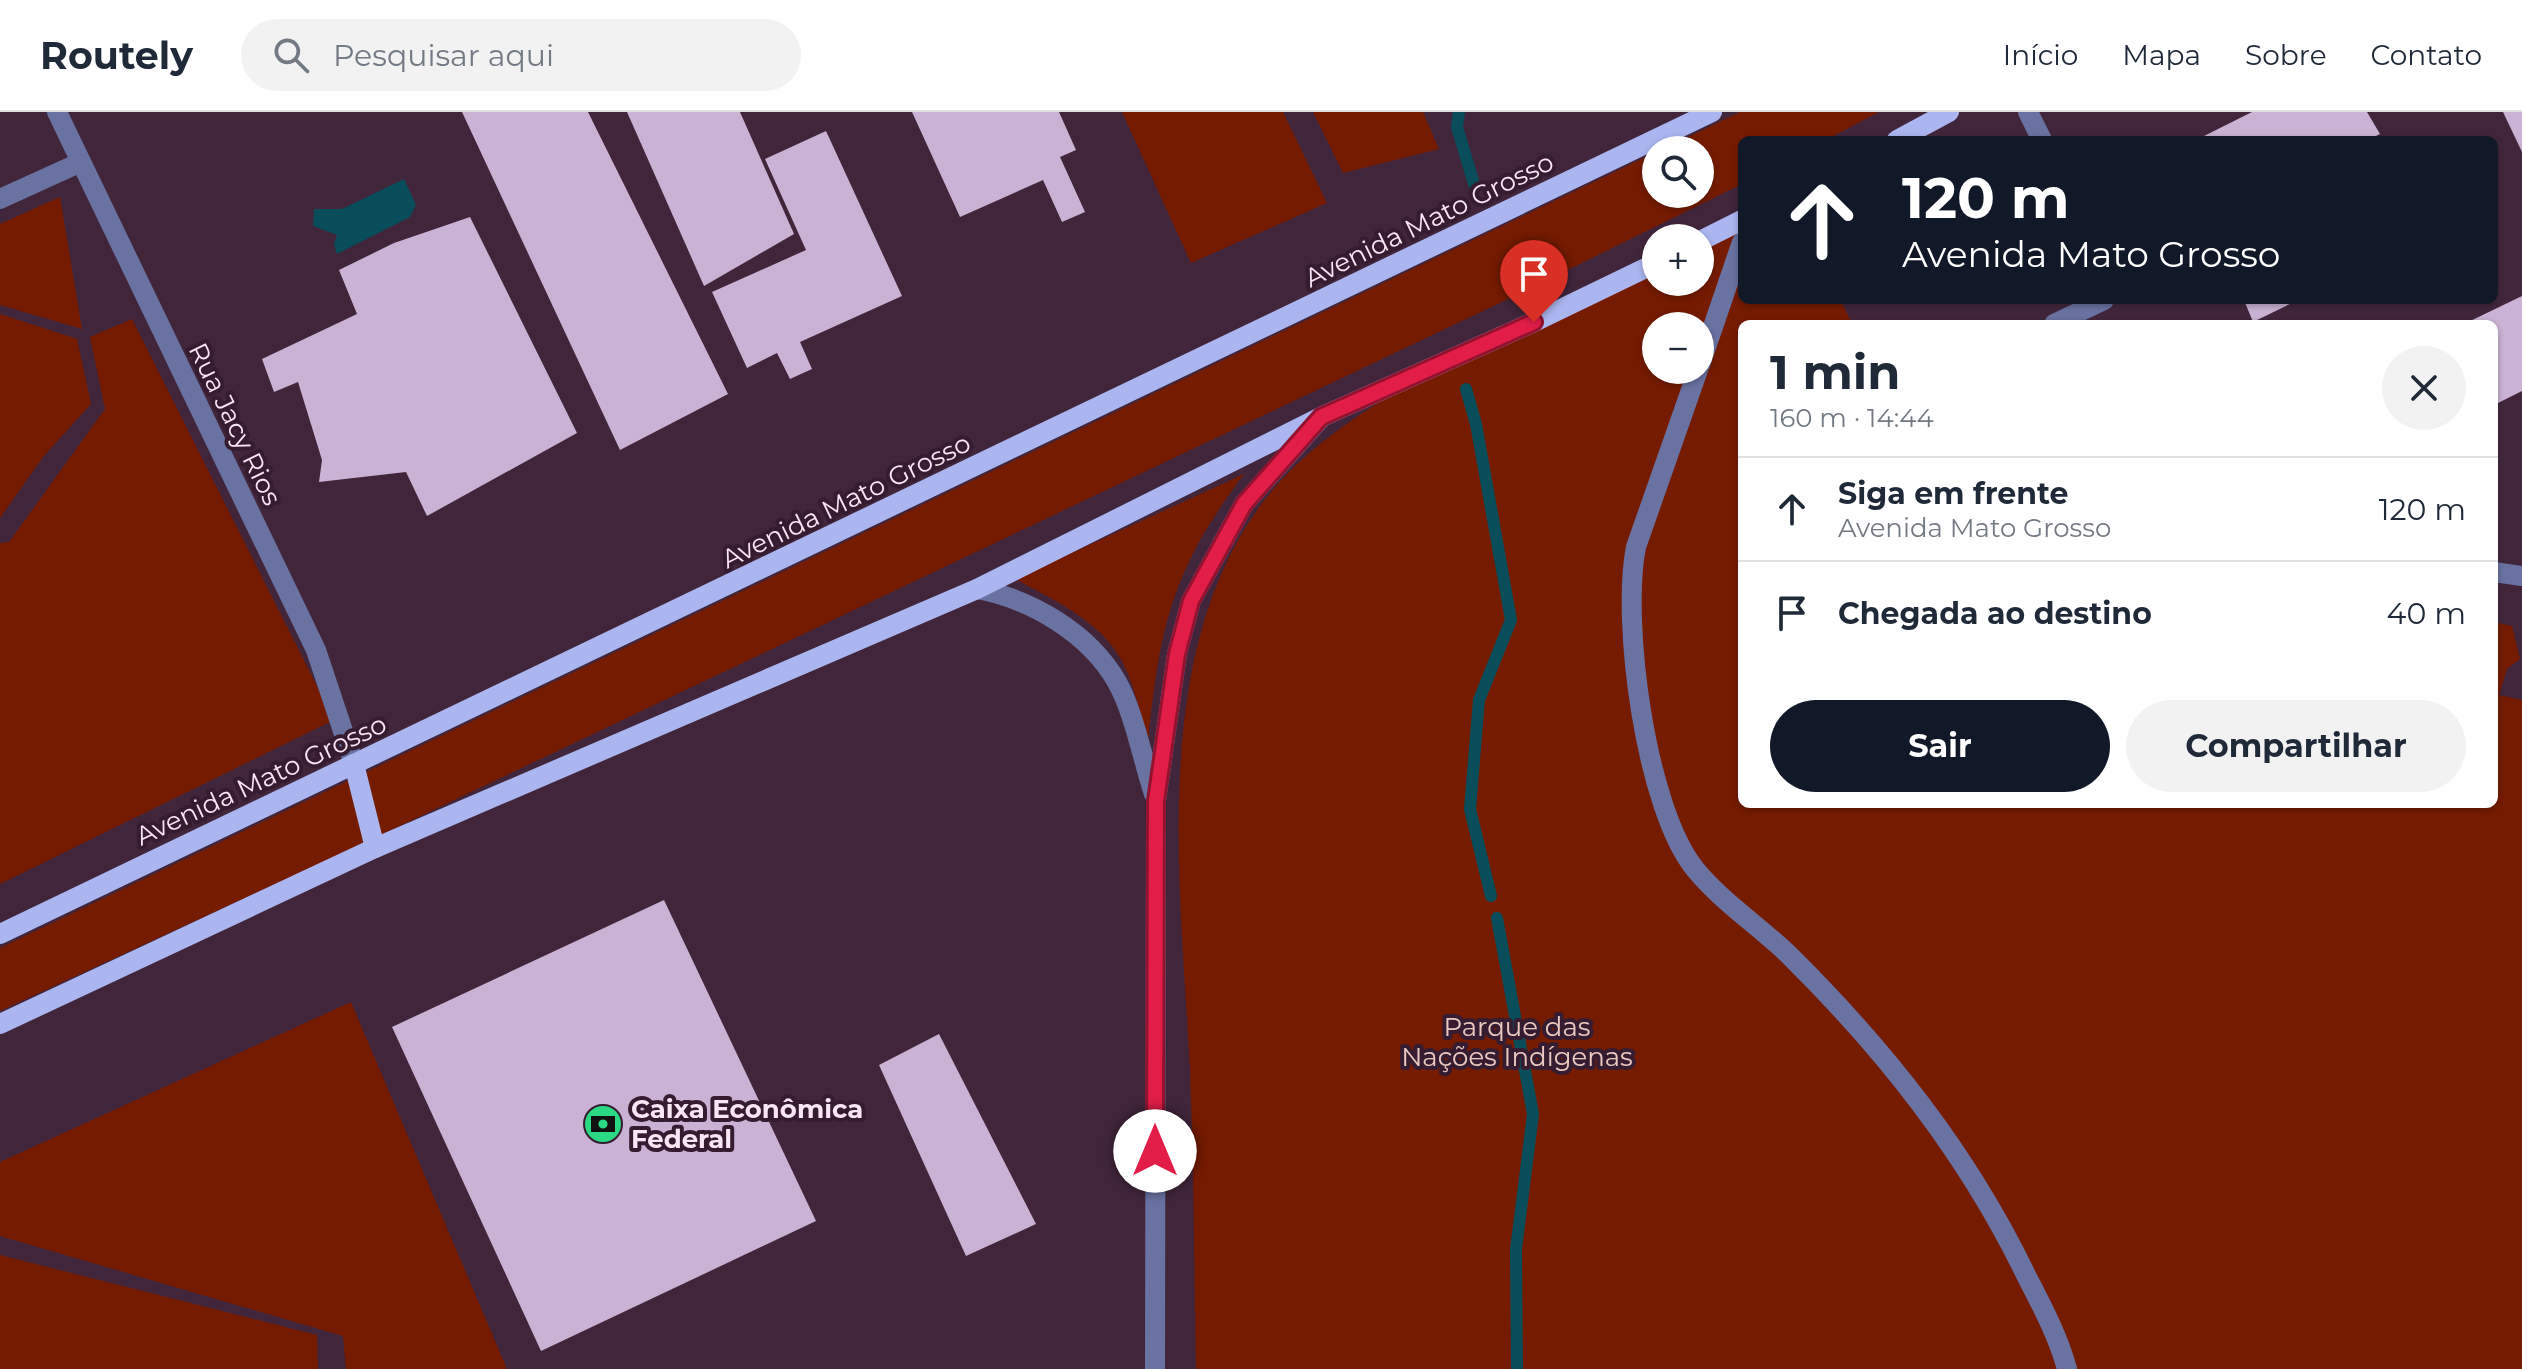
<!DOCTYPE html>
<html lang="pt">
<meta charset="utf-8">
<style>
body{margin:0;font-family:Montserrat,sans-serif;background:#f2f2f3;color:#1f2937;height:100vh;display:flex;flex-direction:column;font-size:30px;white-space:nowrap}
*{box-sizing:border-box;margin:0}
p{font-size:26px;color:#747a83}
.icon{flex:none;width:44px;height:44px;fill:none;stroke:currentColor;stroke-width:2;stroke-linecap:round;stroke-linejoin:round}
.map{position:relative;flex:1;overflow:hidden}
.side{position:absolute;left:1738px;top:208px;width:760px;height:488px;display:flex;flex-direction:column;background:#fff;border-radius:12px;box-shadow:0 2px 6px #0004}
.side>*{flex:none}
.banner{position:absolute;left:1738px;top:24px;width:760px;height:168px;border-radius:12px;box-shadow:0 2px 6px #0004;background:#111827;color:#fff;overflow:hidden}
.fabs{position:absolute;left:1642px;top:24px;display:grid;gap:16px}
.fabs a{display:grid;place-items:center;width:72px;height:72px;border-radius:50%;background:#fff;box-shadow:0 2px 6px #0004;font-size:40px}
.pin{position:absolute;display:grid;place-items:center;width:68px;height:68px;color:#fff;margin:-82px -34px;border-radius:50% 50% 50% 0;rotate:-45deg;box-shadow:0 0 8px #0007}
.pin .icon{rotate:45deg}
.me{position:absolute;width:88px;margin:-44px;rotate:0deg;stroke-linejoin:round;filter:drop-shadow(0 0 6px #0008)}
.turn{display:flex;align-items:center;gap:28px;height:168px;padding:0 32px;font-size:36px}
.turn .icon{width:104px;height:104px;stroke-width:2.5}
.turn b{display:block;font-size:56px;line-height:68px}
.round{display:grid;place-items:center;flex:none;width:84px;height:84px;border-radius:42px;background:#f2f2f3}
.overview{display:flex;align-items:center;justify-content:space-between;height:136px;padding:0 32px}
h1{font-size:48px;font-weight:700;line-height:60px}
.cta{display:flex;gap:16px;margin-top:auto;padding:16px 32px}
.cta a{flex:1;height:92px;border-radius:48px;background:#111827;color:#fff;font-size:32px;font-weight:700;line-height:92px;text-align:center}
.cta a+a{background:#f2f2f3;color:#1f2937}
ul{padding:0;list-style:none}
li{display:flex;align-items:center;gap:24px;height:104px;padding:0 32px;border-top:2px solid #e0e1e3}
li div{flex:1}
li b{display:block;font-size:30px}
li em{font-style:normal}
header{display:flex;align-items:center;gap:48px;box-sizing:border-box;height:112px;padding:0 40px;background:#fff;border-bottom:2px solid #e0e1e3}
header strong{font-size:38px}
nav{display:flex;gap:44px;margin-inline-start:auto;font-size:28px}
.search{width:560px;height:72px;background:#f2f2f3;display:flex;align-items:center;gap:20px;box-sizing:border-box;padding:0 28px;border-radius:44px;color:#747a83;font-size:30px}
.map>svg:first-child{display:block}
.green{fill:#751b00;fill-rule:evenodd}
.water{fill:#0a4d5a}
.lines{fill:none;stroke-linecap:round;stroke-linejoin:round}
.stream{stroke:#0a4d5a;stroke-width:12}
.building{fill:#c9b2d3}
.minor{stroke:#6972a1;stroke-width:20}
.major{stroke:#abb6f0;stroke-width:20}
.route-casing{stroke:#92132f;stroke-width:20}
.route{stroke:#e11d48;stroke-width:14}
.labels{text-anchor:middle;stroke-width:8;stroke-linejoin:round;paint-order:stroke}
.street-label{font-size:26px;fill:#f9e6f4;stroke:#361c30}
.park-label{font-size:26px;fill:#e9c9c0;stroke:#361c30}
.poi-label{font-size:26px;font-weight:bold;fill:#f9e6f4;stroke:#361c30;text-anchor:start}
</style>
<header>
<strong>Routely</strong>
<div class="search"><svg class="icon" aria-label="search" viewBox="0 0 24 24"><circle cx="10" cy="10" r="6"/><path d="M15 15l6 6"/></svg>Pesquisar aqui</div>
<nav><a>Início</a><a>Mapa</a><a>Sobre</a><a>Contato</a></nav>
</header>
<div class="map">
<svg width="2522" height="1257" viewBox="0 0 2522 1257">
<rect width="100%" height="100%" fill="#41263b"/>
<g class="green">
<polygon points="1122,0 1283,0 1327,91 1191,151"/>
<polygon points="1313,0 1423,0 1439,37 1343,61"/>
<polygon points="1740,0 1879,0 1826,28 1742,28 1742,72 1527,178 366,730 0,899 0,836 1656,40 1656,82 1700,82 1700,38 1661,38"/>
<polygon points="60,85 82,217 0,193 0,112"/>
<path d="M1742,117V188H1841L1852,212H1742V692H2494V510L2512,514L2520,547L2507,557L2499,583L2522,588V1257H1196C1194,1158 1194,1059 1190,960C1181,767 1141,503 1295,354C1388,265 1539,211 1656,159V170H1700V138ZM1656,214H1700V258H1656Z"/>
<polygon points="0,202 77,227 91,292 43,345 0,406"/>
<polygon points="132,207 334,608 0,772 0,431 9,430 105,297 90,225"/>
<path d="M1244,362C1172,458 1159,515 1148,633C1141,608 1136,578 1125,555C1104,510 1055,489 1015,467Z"/>
<polygon points="351,890 507,1257 346,1257 343,1224 0,1124 0,1050"/>
<polygon points="0,1143 317,1223 318,1257 0,1257"/>
</g>
<polygon class="water" points="404,67 416,93 410,105 337,142 334,132 337,123 313,114 314,97 342,97"/>
<g class="lines">
<g class="stream">
<polyline points="1459,0 1457,15 1474,72"/>
<polyline points="1466,277 1476,312 1511,508 1479,588 1470,697 1491,784"/>
<polyline points="1497,806 1533,1002 1516,1137 1517,1257"/>
</g>
</g>
<g class="building">
<polygon points="462,0 588,0 728,282 620,338"/>
<polygon points="627,0 740,0 794,122 704,174"/>
<polygon points="912,0 1059,0 1076,38 1060,45 1085,100 1062,110 1043,68 960,105"/>
<polygon points="2252,0 2367,0 2380,22 2368,28 2196,28"/>
<polygon points="2503,0 2522,0 2522,40"/>
<polygon points="826,19 902,184 800,230 812,257 790,267 777,241 747,256 712,180 806,138 765,47"/>
<polygon points="470,105 577,321 427,404 406,360 319,370 322,348 298,270 274,280 262,247 357,202 339,158 394,131"/>
<polygon points="2522,184 2522,279 2494,293 2494,212 2464,212"/>
<polygon points="2244,188 2298,188 2253,210"/>
<polygon points="664,788 816,1109 541,1239 392,915"/>
<polygon points="939,922 1036,1112 966,1144 879,953"/>
</g>
<g class="lines">
<g class="minor">
<polyline points="57,0 316,538 354,652"/>
<polyline points="2028,0 2042,28"/>
<polyline points="0,87 79,51"/>
<polyline points="2054,212 2104,188"/>
<polyline points="1700,253 1742,130"/>
<path d="M1698,258L1636,435C1621,510 1646,697 1695,757C1721,789 1759,814 1789,843C1885,938 1967,1041 2026,1163C2042,1194 2058,1224 2067,1257"/>
<polyline points="2494,460 2522,464"/>
<path d="M977,477C1031,487 1089,521 1117,570C1134,600 1143,649 1154,682"/>
<polyline points="1155,1257 1156,689 1177,542 1191,489 1244,392 1320,307"/>
</g>
<g class="major">
<polyline points="1897,28 1949,0"/>
<polyline points="1700,129 1742,108"/>
<polyline points="354,652 375,736"/>
<polyline points="0,822 1712,0"/>
<polyline points="0,912 375,736 977,477 1321,305 1534,210 1656,151"/>
</g>
</g>
<g class="lines">
<g class="route-casing">
<polyline id="route" points="1155,1039 1156,689 1177,542 1191,489 1244,392 1321,305 1534,210"/>
</g>
<use href="#route" class="route"/>
</g>
<defs>
<g id="bank-disc" transform="scale(2)"><circle r="9.5" fill="#2bd884" stroke="#361c30"/><path d="M-6-4H6V4H-6ZM0-2.3a2.3 2.3 0 1 0 0 4.6a2.3 2.3 0 1 0 0-4.6Z" fill="#111"/></g>
</defs>
<g fill-rule="evenodd">
<use href="#bank-disc" x="603" y="1012"/>
</g>
<g class="labels">
<g class="street-label">
<text transform="translate(1429 108) rotate(-26)" y="9">Avenida Mato Grosso</text>
<text transform="translate(235 312) rotate(64)" y="9">Rua Jacy Rios</text>
<text transform="translate(846 389) rotate(-26)" y="9">Avenida Mato Grosso</text>
<text transform="translate(261 668) rotate(-25)" y="9">Avenida Mato Grosso</text>
</g>
<g class="park-label">
<text x="1517" y="924">Parque das<tspan x="1517" dy="30">Nações Indígenas</tspan></text>
</g>
<g class="poi-label">
<text x="631" y="1006">Caixa Econômica<tspan x="631" dy="30">Federal</tspan></text>
</g>
</g>
</svg>
<div class="fabs">
<a><svg class="icon" aria-label="search" viewBox="0 0 24 24"><circle cx="10" cy="10" r="6"/><path d="M15 15l6 6"/></svg></a>
<a>+</a>
<a>−</a>
</div>
<div class="pin" style="left:1534px;top:210px;background:#d93025"><svg class="icon" aria-label="arrive" viewBox="0 0 24 24"><path d="M6 21V4h12l-3 4 3 4H6"/></svg></div>
<svg class="me" style="left:1155px;top:1039px" viewBox="-20 -20 40 40"><circle r="19" fill="#fff"/><path d="M0-13L10 11 0 6-10 11z" fill="#e11d48"/></svg>
<div class="banner">
<div class="turn"><svg class="icon" aria-label="ahead" viewBox="0 0 24 24"><path d="M12 20V5M6 11l6-6 6 6"/></svg><div><b>120 m</b>Avenida Mato Grosso</div></div>
</div>
<section class="side">
<div class="overview"><div><h1>1 min</h1><p>160 m · 14:44</p></div><a class="round"><svg class="icon" aria-label="close" viewBox="0 0 24 24"><path d="M6 6l12 12M18 6L6 18"/></svg></a></div>
<ul>
<li><svg class="icon" aria-label="ahead" viewBox="0 0 24 24"><path d="M12 20V5M6 11l6-6 6 6"/></svg><div><b>Siga em frente</b><p>Avenida Mato Grosso</p></div><em>120 m</em></li>
<li><svg class="icon" aria-label="arrive" viewBox="0 0 24 24"><path d="M6 21V4h12l-3 4 3 4H6"/></svg><div><b>Chegada ao destino</b></div><em>40 m</em></li>
</ul>
<div class="cta"><a>Sair</a><a>Compartilhar</a></div>
</section>
</div>
